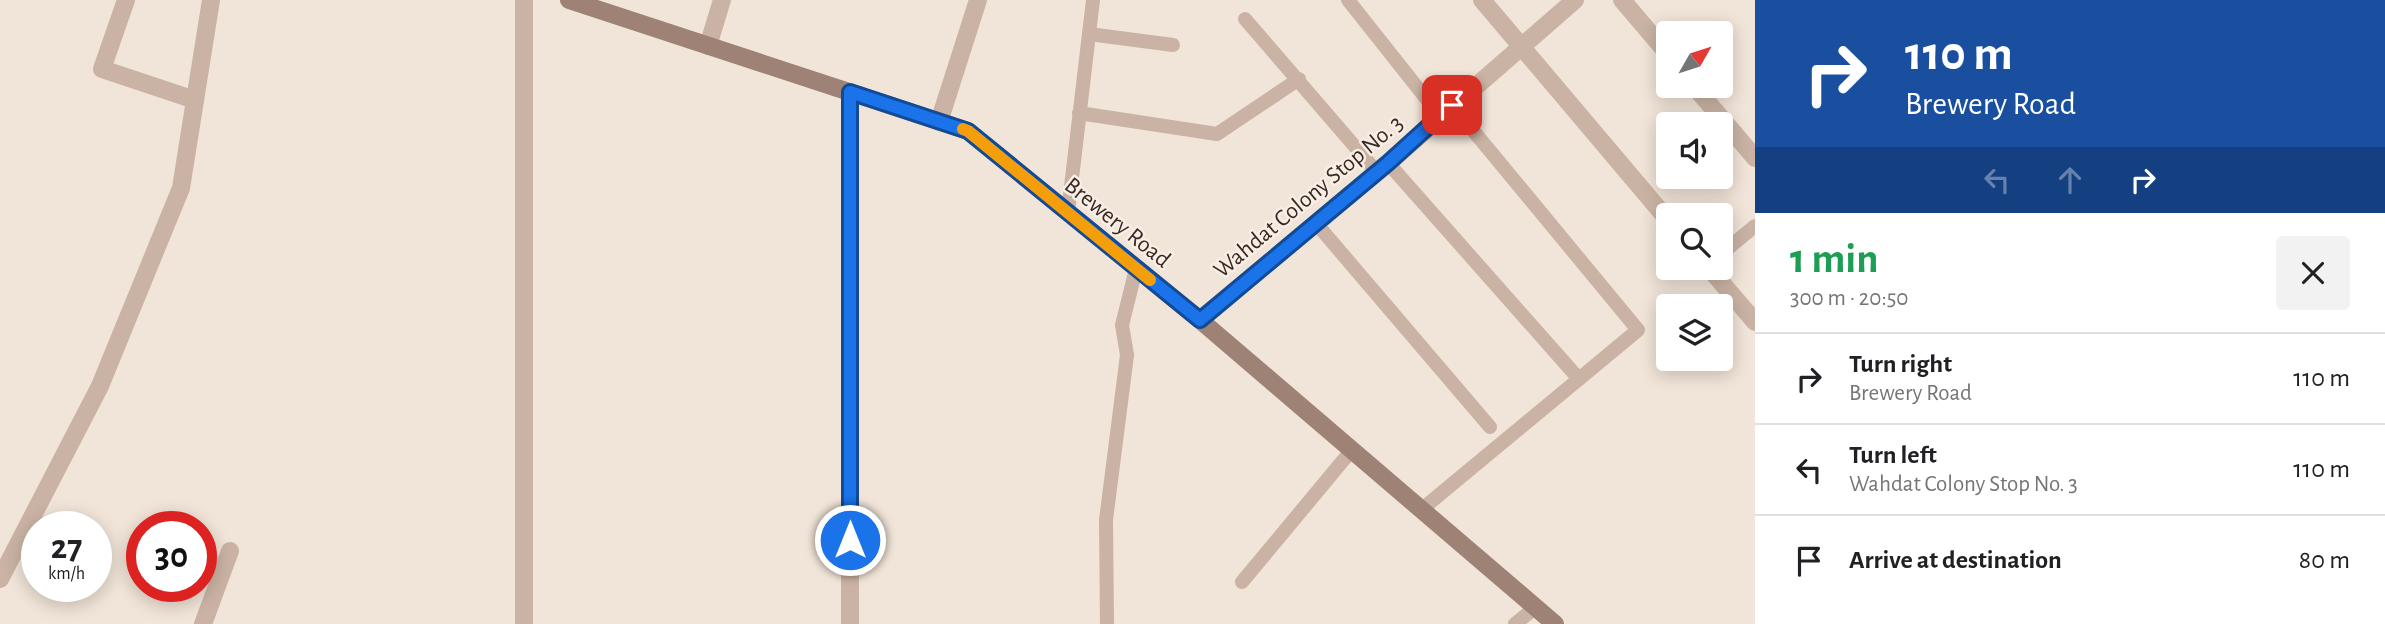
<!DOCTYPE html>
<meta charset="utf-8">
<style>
body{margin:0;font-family:"Alegreya Sans",sans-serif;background:#f2f2f2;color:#202124;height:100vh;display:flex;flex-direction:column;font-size:26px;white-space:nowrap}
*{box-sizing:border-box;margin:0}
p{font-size:23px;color:#757577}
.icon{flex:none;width:38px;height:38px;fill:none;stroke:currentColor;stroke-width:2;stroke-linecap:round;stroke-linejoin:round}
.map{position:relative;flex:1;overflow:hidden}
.details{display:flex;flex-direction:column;background:#fff;width:630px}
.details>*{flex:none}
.banner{background:#1a4fa0;color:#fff;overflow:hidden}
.needle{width:46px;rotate:51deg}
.buttons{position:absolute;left:1656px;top:21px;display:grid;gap:14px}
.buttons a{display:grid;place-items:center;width:77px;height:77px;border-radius:7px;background:#fff;box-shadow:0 4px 18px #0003;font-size:35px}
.speed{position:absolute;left:21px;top:511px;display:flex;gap:14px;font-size:35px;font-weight:700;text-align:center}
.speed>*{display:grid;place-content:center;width:91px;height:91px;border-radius:50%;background:#fff;box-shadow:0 4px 18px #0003;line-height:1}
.speed small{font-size:18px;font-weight:400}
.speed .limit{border:10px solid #d22;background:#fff;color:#111}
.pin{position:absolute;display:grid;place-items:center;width:60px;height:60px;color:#fff;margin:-30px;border-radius:14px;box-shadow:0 4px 10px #0006}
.me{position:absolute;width:77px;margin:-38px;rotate:0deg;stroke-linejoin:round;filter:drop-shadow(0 0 5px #0008)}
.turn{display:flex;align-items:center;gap:24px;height:147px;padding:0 35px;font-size:32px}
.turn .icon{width:91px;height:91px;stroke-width:2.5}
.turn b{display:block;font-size:49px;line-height:60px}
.lanes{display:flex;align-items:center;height:66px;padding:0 35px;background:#0003;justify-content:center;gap:35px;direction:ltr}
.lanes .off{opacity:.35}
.round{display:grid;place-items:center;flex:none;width:74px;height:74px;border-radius:7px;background:#f2f2f2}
.headline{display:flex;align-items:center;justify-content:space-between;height:119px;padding:0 35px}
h1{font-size:42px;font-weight:700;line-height:52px;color:#1e9e55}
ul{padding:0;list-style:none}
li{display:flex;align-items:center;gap:21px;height:91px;padding:0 35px;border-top:2px solid #e0e0e0}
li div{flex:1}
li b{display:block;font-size:26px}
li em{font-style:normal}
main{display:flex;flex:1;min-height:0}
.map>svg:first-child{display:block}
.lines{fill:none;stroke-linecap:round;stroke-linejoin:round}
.lane{stroke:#cab3a4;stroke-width:14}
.street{stroke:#cab3a4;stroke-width:18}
.secondary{stroke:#9d8275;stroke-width:18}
.route-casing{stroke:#114b97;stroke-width:18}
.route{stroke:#1a73e8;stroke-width:12}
.slow{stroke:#f59e0b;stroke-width:12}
.labels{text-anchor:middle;stroke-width:5;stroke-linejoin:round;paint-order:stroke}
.street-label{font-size:24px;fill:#352a26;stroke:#f9eee4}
</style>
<main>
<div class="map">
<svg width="1755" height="624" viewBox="0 0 1755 624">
<rect width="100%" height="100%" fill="#f1e4d8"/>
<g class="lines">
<g class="lane">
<polyline points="1348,0 1440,116"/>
<polyline points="1245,19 1376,171"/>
<polyline points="1089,34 1173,45"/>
<polyline points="1079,113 1217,134 1299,79"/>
<polyline points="1388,163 1579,379"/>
<polyline points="1068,212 1093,0"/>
<polyline points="1315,222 1490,427"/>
<polyline points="1720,255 1755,226"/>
<polyline points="1421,510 1638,330 1452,105"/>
<polyline points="1242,582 1351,451"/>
<polyline points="1107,624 1106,520 1127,355 1122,325 1136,269"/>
<polyline points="1515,624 1536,607"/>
</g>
<g class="street">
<polyline points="126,0 102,69 195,100"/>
<polyline points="524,0 524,624"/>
<polyline points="1482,0 1668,220"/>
<polyline points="1622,0 1668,54"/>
<polyline points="708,46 722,0"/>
<polyline points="1694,86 1755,158"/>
<polyline points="939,122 978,0"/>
<polyline points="1709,268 1755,322"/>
<polyline points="1200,320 1388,163 1575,0"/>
<polyline points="0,579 100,386 181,188 211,0"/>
<polyline points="203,624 230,551"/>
<polyline points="850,624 850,92"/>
</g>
<polyline class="secondary" points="569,0 968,131 1200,320 1555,624"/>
</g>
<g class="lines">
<g class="route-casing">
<polyline id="route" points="850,540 850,92 968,131 1200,320 1388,163 1452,105"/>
</g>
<use href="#route" class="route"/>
<polyline class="slow" points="963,129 968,131 1150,280"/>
</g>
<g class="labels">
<g class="street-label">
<text transform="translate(1308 196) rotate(-40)" y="8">Wahdat Colony Stop No. 3</text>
<text transform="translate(1118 222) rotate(39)" y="8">Brewery Road</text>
</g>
</g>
</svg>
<div class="buttons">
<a><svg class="needle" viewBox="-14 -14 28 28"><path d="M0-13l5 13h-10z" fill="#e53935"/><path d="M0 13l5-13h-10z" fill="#757577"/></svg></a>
<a><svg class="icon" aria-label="sound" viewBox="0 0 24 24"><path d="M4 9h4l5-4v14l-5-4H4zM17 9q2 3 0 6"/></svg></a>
<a><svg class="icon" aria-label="search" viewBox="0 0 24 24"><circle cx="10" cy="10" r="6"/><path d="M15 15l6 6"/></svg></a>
<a><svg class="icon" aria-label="layers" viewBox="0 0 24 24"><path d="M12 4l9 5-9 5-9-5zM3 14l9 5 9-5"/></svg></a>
</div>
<div class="speed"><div>27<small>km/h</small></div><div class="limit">30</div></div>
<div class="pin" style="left:1452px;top:105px;background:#d93025"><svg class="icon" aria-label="arrive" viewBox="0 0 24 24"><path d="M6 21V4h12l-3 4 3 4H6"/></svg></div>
<svg class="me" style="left:850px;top:540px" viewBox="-20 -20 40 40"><circle r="17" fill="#1a73e8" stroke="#fff" stroke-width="3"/><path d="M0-11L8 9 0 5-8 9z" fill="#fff"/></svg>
</div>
<section class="details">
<div class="banner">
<div class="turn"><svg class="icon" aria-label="right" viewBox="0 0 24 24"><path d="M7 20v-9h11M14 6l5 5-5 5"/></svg><div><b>110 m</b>Brewery Road</div></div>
<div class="lanes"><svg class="icon off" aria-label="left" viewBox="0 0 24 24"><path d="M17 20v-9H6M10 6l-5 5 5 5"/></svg><svg class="icon off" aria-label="ahead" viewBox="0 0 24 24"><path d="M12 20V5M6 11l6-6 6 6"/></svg><svg class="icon" aria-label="right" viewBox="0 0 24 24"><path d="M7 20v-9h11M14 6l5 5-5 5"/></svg></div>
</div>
<div class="headline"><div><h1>1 min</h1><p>300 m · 20:50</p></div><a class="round"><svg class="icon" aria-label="close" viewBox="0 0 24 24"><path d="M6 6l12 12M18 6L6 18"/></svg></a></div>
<ul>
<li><svg class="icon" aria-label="right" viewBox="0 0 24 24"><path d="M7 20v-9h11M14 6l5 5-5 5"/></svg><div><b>Turn right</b><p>Brewery Road</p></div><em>110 m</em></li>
<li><svg class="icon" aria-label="left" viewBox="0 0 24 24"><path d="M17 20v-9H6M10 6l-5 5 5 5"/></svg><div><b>Turn left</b><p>Wahdat Colony Stop No. 3</p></div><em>110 m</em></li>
<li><svg class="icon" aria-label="arrive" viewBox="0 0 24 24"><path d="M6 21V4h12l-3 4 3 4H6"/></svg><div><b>Arrive at destination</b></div><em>80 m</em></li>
</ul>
</section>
</main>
